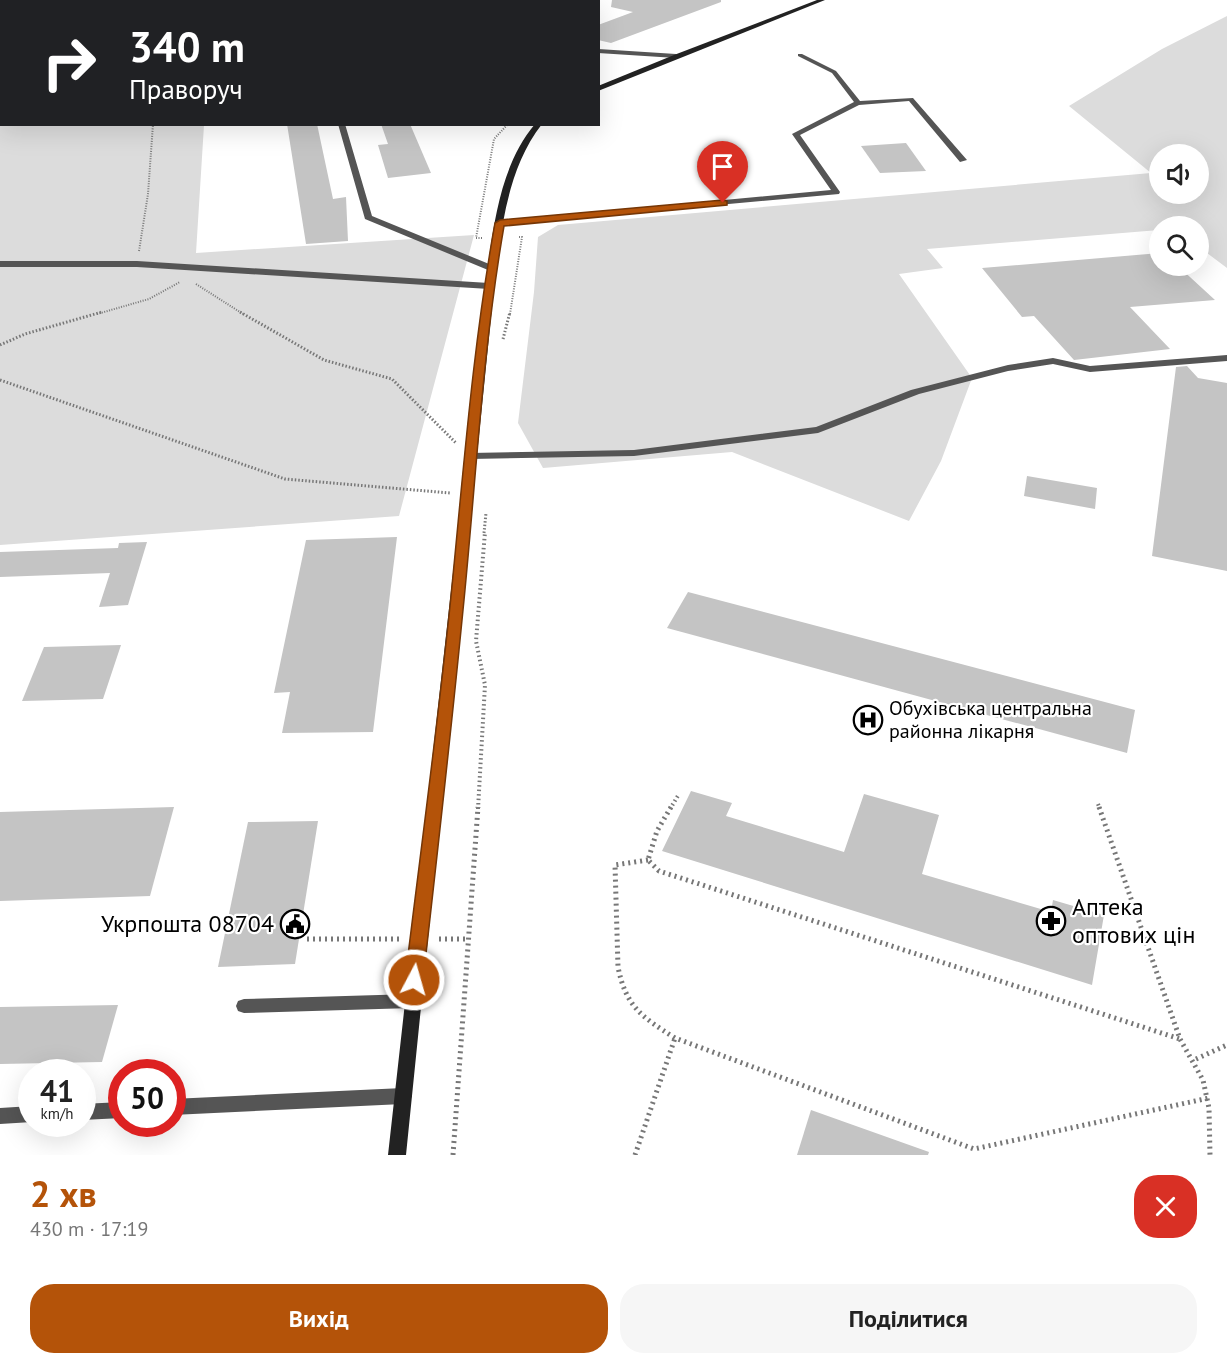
<!DOCTYPE html>
<html lang="uk">
<meta charset="utf-8">
<style>
body{margin:0;font-family:"PT Sans",sans-serif;background:#f6f6f6;color:#222;height:100vh;display:flex;flex-direction:column;font-size:22px;white-space:nowrap}
*{box-sizing:border-box;margin:0}
p{font-size:20px;color:#767676}
.icon{flex:none;width:33px;height:33px;fill:none;stroke:currentColor;stroke-width:2;stroke-linecap:round;stroke-linejoin:round}
.map{position:relative;height:1155px;overflow:hidden}
.side{display:flex;flex-direction:column;background:#fff;flex:1}
.side>*{flex:none}
.hud{position:absolute;left:0px;top:0px;width:600px;height:126px;box-shadow:0 6px 24px #0002;background:#202124;color:#fff;overflow:hidden}
.tools{position:absolute;left:1149px;top:144px;display:grid;gap:12px}
.tools a{display:grid;place-items:center;width:60px;height:60px;border-radius:50%;background:#fff;box-shadow:0 6px 24px #0002;font-size:30px}
.speed{position:absolute;left:18px;top:1059px;display:flex;gap:12px;font-size:30px;font-weight:700;text-align:center}
.speed>*{display:grid;place-content:center;width:78px;height:78px;border-radius:50%;background:#fff;box-shadow:0 6px 24px #0002;line-height:1}
.speed small{font-size:15px;font-weight:400}
.speed .limit{border:9px solid #d22;background:#fff;color:#111}
.pin{position:absolute;display:grid;place-items:center;width:51px;height:51px;color:#fff;margin:-62px -26px;border-radius:50% 50% 50% 0;rotate:-45deg;box-shadow:0 0 6px #0007}
.pin .icon{rotate:45deg}
.me{position:absolute;width:66px;margin:-33px;rotate:6deg;stroke-linejoin:round;filter:drop-shadow(0 0 4px #0008)}
.turn{display:flex;align-items:center;gap:21px;height:126px;padding:0 30px;font-size:27px}
.turn .icon{width:78px;height:78px;stroke-width:2.5}
.turn b{display:block;font-size:42px;line-height:51px}
.round{display:grid;place-items:center;flex:none;width:63px;height:63px;border-radius:24px;background:#f6f6f6}
.headline{display:flex;align-items:center;justify-content:space-between;height:102px;padding:0 30px}
h1{font-size:36px;font-weight:800;line-height:45px;color:#b45309}
.primary-button{display:flex;gap:12px;margin-top:auto;padding:12px 30px}
.primary-button a{flex:1;height:69px;border-radius:24px;background:#b45309;color:#fff;font-size:24px;font-weight:800;line-height:69px;text-align:center}
.primary-button a+a{background:#f6f6f6;color:#222}
.map>svg:first-child{display:block}
.green{fill:#dcdcdc;fill-rule:evenodd}
.building{fill:#c4c4c4}
.lines{fill:none;stroke-linecap:round;stroke-linejoin:round}
.path-far3{stroke:#777;stroke-width:2;stroke-dasharray:1 1.5;stroke-linecap:butt}
.path-far2{stroke:#777;stroke-width:3;stroke-dasharray:1.5 2;stroke-linecap:butt}
.path-far1{stroke:#777;stroke-width:4;stroke-dasharray:1.5 3;stroke-linecap:butt}
.path{stroke:#777;stroke-width:5;stroke-dasharray:2 4;stroke-linecap:butt}
.service{fill:#555;fill-rule:evenodd}
.minor{fill:#555;fill-rule:evenodd}
.secondary{fill:#222;fill-rule:evenodd}
.route{fill:#b45309;stroke:#753606;stroke-width:1.5}
.labels{text-anchor:middle;stroke-width:4.5;stroke-linejoin:round;paint-order:stroke}
.poi-label{font-size:20px;fill:#000;stroke:#fff;text-anchor:start}
.near-poi-label{font-size:24px;fill:#000;stroke:#fff;text-anchor:start}
</style>
<div class="map">
<svg width="1227" height="1155" viewBox="0 0 1227 1155">
<rect width="100%" height="100%" fill="#fff"/>
<g class="green">
<polygon points="0,0 75,1 2,2 2,124 204,125 196,253 474,235 399,516 0,545"/>
<path d="M1227,16V268L1199,247L1198,226H1160L1159,230L927,249L943,268L899,274L972,378L941,461L909,521L732,452L543,468L518,423L534,292L538,237L558,225L1151,173L1069,106L1162,49ZM1160,154H1198V194H1160Z"/>
</g>
<g class="building">
<polygon points="612,0 721,0 721,2 611,43 598,40 598,25 633,12 611,7"/>
<polygon points="287,124 317,124 333,199 346,197 348,241 306,244"/>
<polygon points="381,124 410,124 431,173 388,178 378,145 388,144"/>
<polygon points="906,143 926,171 880,173 861,146"/>
<polygon points="1160,253 1160,266 1178,266 1215,300 1130,307 1170,349 1074,360 1034,316 1022,317 982,268"/>
<polygon points="1187,366 1198,378 1227,383 1227,571 1152,556 1176,367"/>
<polygon points="1027,476 1097,488 1095,509 1024,496"/>
<polygon points="397,537 373,732 282,733 290,692 274,693 306,540"/>
<polygon points="147,542 128,605 99,607 110,573 0,577 0,552 118,548 119,543"/>
<polygon points="688,592 1135,710 1127,753 667,628"/>
<polygon points="121,645 103,699 22,701 44,647"/>
<polygon points="691,791 732,803 726,816 844,852 864,794 939,815 922,874 1051,912 1053,900 1104,915 1092,985 662,851"/>
<polygon points="174,807 150,896 0,901 0,812"/>
<polygon points="318,821 295,964 218,967 248,822"/>
<polygon points="118,1005 102,1062 0,1064 0,1007"/>
<polygon points="811,1110 929,1152 928,1155 797,1155"/>
</g>
<g class="lines">
<g class="path-far3">
<polyline points="52,0 61,2"/>
<polyline points="482,238 476,238 494,139 508,124"/>
<polyline points="139,251 148,194 153,124"/>
<polyline points="196,284 243,314"/>
<polyline points="97,314 149,299 180,282"/>
<polyline points="510,314 522,237 519,237"/>
</g>
<g class="path-far2">
<polyline points="240,312 324,360 392,379 456,443"/>
<polyline points="503,339 510,312"/>
<polyline points="0,345 25,334 102,312"/>
<polyline points="0,380 285,479 450,493"/>
<polyline points="484,533 486,513"/>
</g>
<g class="path-far1">
<polyline points="1098,804 1100,809"/>
<polyline points="478,809 485,685 476,641 485,532"/>
<polyline points="670,809 679,794"/>
</g>
<g class="path">
<polyline points="671,807 657,831 648,860 659,871 1180,1039"/>
<polyline points="1099,807 1180,1039 1203,1080 1209,1108 1210,1155"/>
<path d="M648,860L615,865L618,967C626,1007 642,1017 675,1038L974,1149L1209,1098"/>
<polyline points="307,939 401,939"/>
<polyline points="439,939 468,939"/>
<polyline points="1196,1059 1227,1045"/>
<polyline points="453,1155 478,807"/>
<polyline points="635,1155 675,1038"/>
</g>
<g class="service">
<polygon points="798,54 802,54 836,71 860,101 913,98 967,160 960,162 909,101 859,105 800,135 840,192 839,194 500,225 496,223 500,221 831,190 792,134 854,102 832,73 798,56"/>
<polygon points="1227,355 1227,361 1090,372 1053,364 1008,371 919,394 818,433 634,456 470,459 465,456 470,453 634,450 816,427 911,390 1008,365 1053,358 1090,366"/>
<polygon points="412,994 418,996 420,1001 418,1006 412,1008 244,1013 238,1011 236,1006 238,1001 244,999"/>
<polygon points="403,1088 409,1090 412,1096 409,1102 403,1104 172,1115 172,1099"/>
<polygon points="122,1102 122,1118 82,1120 82,1104"/>
<polygon points="32,1106 32,1122 0,1124 0,1108"/>
</g>
<g class="minor">
<rect x="305" y="0" width="6" height="2"/>
<polygon points="545,0 553,0 542,2"/>
<polygon points="598,49 676,54 679,56 676,58 598,53"/>
<polygon points="338,124 345,124 372,216 494,266 494,270 488,270 365,219"/>
<polygon points="0,261 137,261 489,283 493,286 489,289 137,267 0,267"/>
</g>
<g class="secondary">
<polygon points="817,0 825,0 598,91 598,86 674,55"/>
<path d="M535,124H542C510,165 503,218 496,268L406,1155H388L485,286C493,232 498,168 535,124Z"/>
</g>
</g>
<path class="route" d="M723,200L727,201V205L504,226C482,353 476,482 463,610C451,733 437,857 423,980L421,986L414,988L408,986L405,980C420,856 437,731 450,606C463,478 472,350 495,223L500,220Z"/>
<defs>
<g id="hospital-ring" transform="scale(1.5)"><circle r="9.5" fill="#fff" stroke="#000" stroke-width="1.5"/><path d="M-5-5h3v3.5h4V-5h3V5h-3V1.5h-4V5h-3Z" fill="#000"/></g>
<g id="pharmacy-ring" transform="scale(1.5)"><circle r="9.5" fill="#fff" stroke="#000" stroke-width="1.5"/><path d="M-2-6h4v4h4v4h-4v4h-4v-4h-4v-4h4Z" fill="#000"/></g>
<g id="civic-ring" transform="scale(1.5)"><circle r="9.5" fill="#fff" stroke="#000" stroke-width="1.5"/><path d="M-.6-6.5H3V-4.5H.6V-3L4-1V1h2V6H-6V1h2V-1L-.6-3ZM-1.2 2.5V6h2.4V2.5Z" fill="#000"/></g>
</defs>
<g fill-rule="evenodd">
<use href="#hospital-ring" x="868" y="720"/>
<use href="#pharmacy-ring" x="1051" y="921"/>
<use href="#civic-ring" x="295" y="924"/>
</g>
<g class="labels">
<g class="poi-label">
<text x="889" y="715">Обухівська центральна<tspan x="889" dy="23">районна лікарня</tspan></text>
</g>
<g class="near-poi-label">
<text x="1072" y="915">Аптека<tspan x="1072" dy="28">оптових цін</tspan></text>
<text x="274" y="932" text-anchor="end">Укрпошта 08704</text>
</g>
</g>
</svg>
<div class="tools">
<a><svg class="icon" aria-label="sound" viewBox="0 0 24 24"><path d="M4 9h4l5-4v14l-5-4H4zM17 9q2 3 0 6"/></svg></a>
<a><svg class="icon" aria-label="search" viewBox="0 0 24 24"><circle cx="10" cy="10" r="6"/><path d="M15 15l6 6"/></svg></a>
</div>
<div class="speed"><div>41<small>km/h</small></div><div class="limit">50</div></div>
<div class="pin" style="left:723px;top:203px;background:#d93025"><svg class="icon" aria-label="arrive" viewBox="0 0 24 24"><path d="M6 21V4h12l-3 4 3 4H6"/></svg></div>
<svg class="me" style="left:414px;top:980px" viewBox="-20 -20 40 40"><circle r="17" fill="#b45309" stroke="#fff" stroke-width="3"/><path d="M0-11L8 9 0 5-8 9z" fill="#fff"/></svg>
<div class="hud">
<div class="turn"><svg class="icon" aria-label="right" viewBox="0 0 24 24"><path d="M7 20v-9h11M14 6l5 5-5 5"/></svg><div><b>340 m</b>Праворуч</div></div>
</div>
</div>
<section class="side">
<div class="headline"><div><h1>2 хв</h1><p>430 m · 17:19</p></div><a class="round" style="background:#d93025;color:#fff"><svg class="icon" aria-label="close" viewBox="0 0 24 24"><path d="M6 6l12 12M18 6L6 18"/></svg></a></div>
<div class="primary-button"><a>Вихід</a><a>Поділитися</a></div>
</section>
